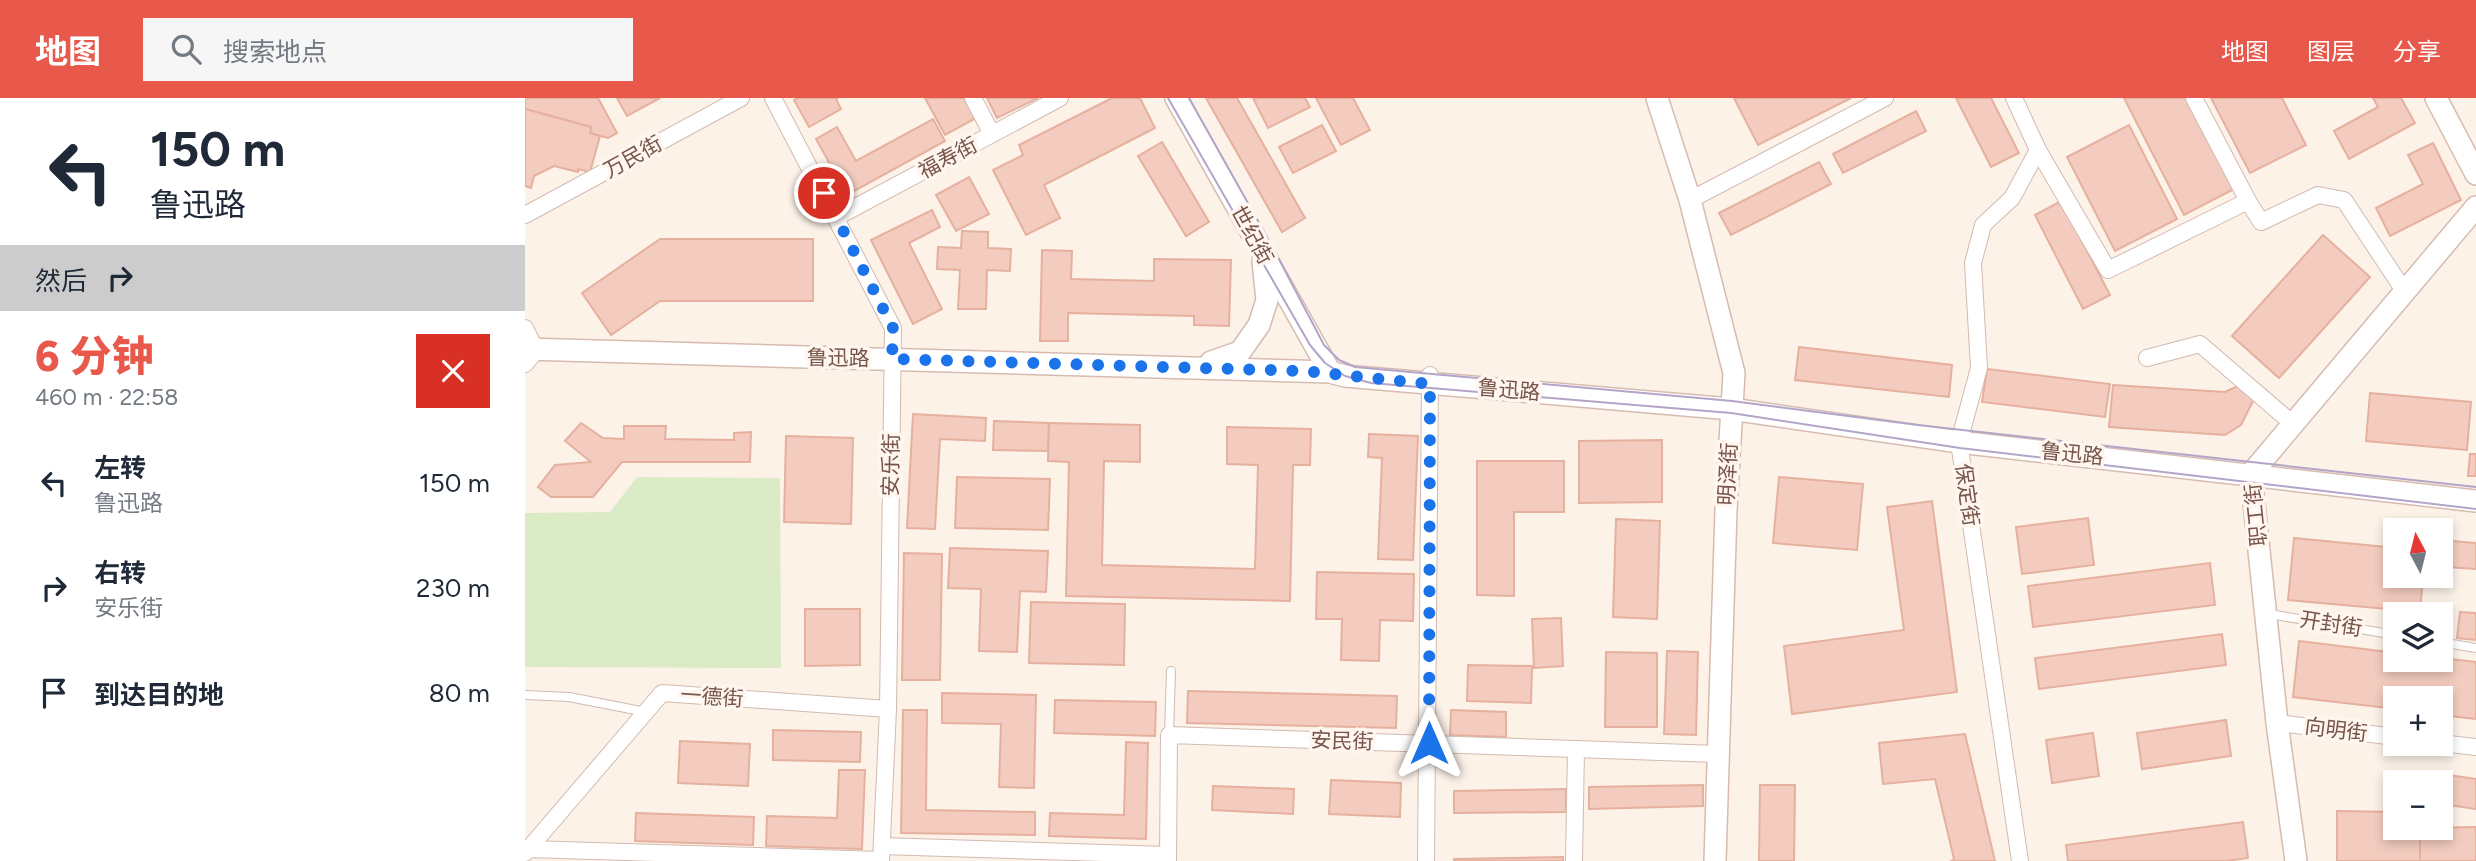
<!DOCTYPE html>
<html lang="zh">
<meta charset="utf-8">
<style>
body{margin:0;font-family:Figtree,"Noto Sans SC",sans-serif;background:#f6f6f7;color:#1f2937;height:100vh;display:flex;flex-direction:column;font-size:26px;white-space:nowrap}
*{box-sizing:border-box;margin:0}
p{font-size:23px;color:#747a83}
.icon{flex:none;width:38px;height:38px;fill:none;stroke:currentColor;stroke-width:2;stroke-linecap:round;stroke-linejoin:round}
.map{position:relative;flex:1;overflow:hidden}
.side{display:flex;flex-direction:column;background:#fff;width:525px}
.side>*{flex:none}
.banner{background:#fff;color:#1f2937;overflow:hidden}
.needle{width:46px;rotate:353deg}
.controls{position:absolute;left:1858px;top:420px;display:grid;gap:14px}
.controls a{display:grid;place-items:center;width:70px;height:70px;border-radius:0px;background:#fff;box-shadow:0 4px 10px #0003;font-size:35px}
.pin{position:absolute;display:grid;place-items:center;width:60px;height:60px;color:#fff;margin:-30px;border:4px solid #fff;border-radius:50%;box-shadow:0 2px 7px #0007}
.me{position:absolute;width:77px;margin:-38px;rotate:0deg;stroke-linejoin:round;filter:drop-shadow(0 0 5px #0008)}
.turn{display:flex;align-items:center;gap:24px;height:147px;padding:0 35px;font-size:32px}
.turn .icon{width:91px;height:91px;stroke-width:2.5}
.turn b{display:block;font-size:49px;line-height:60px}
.then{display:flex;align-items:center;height:66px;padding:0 35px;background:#0003;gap:14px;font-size:26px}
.round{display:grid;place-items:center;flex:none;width:74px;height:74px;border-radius:0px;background:#f6f6f7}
.overview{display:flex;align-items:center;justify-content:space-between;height:119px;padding:0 35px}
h1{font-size:42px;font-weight:800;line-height:52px;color:#e8594c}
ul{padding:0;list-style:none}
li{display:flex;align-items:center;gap:21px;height:105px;padding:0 35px}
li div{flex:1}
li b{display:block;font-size:26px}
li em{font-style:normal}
header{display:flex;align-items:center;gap:42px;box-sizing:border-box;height:98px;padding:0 35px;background:#e8594c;color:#fff}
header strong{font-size:33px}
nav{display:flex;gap:38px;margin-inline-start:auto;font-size:24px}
.search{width:490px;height:63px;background:#f6f6f7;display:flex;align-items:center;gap:18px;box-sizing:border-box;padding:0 24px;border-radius:0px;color:#747a83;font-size:26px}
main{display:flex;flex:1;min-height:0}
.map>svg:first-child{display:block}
.green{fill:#daebc6}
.building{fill:#f3ccbf;stroke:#e6b09f;stroke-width:2}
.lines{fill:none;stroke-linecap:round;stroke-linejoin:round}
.lane-casing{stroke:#d2bab0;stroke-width:10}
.street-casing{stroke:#d2bab0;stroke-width:18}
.secondary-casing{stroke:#d7bbb0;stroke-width:24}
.lane{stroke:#fff;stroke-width:8}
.street{stroke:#fff;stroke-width:16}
.secondary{stroke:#fff;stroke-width:21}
.tram{stroke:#b3a5c8;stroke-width:2}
.route{stroke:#1a73e8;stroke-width:12;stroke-dasharray:0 21.6}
.labels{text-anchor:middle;stroke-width:7;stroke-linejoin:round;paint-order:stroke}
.street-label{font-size:21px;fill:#78554b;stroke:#fff6ef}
</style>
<header>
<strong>地图</strong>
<div class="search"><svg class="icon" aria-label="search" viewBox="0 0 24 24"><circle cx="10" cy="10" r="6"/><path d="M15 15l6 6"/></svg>搜索地点</div>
<nav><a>地图</a><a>图层</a><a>分享</a></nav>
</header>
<main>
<section class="side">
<div class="banner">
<div class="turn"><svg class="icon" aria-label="left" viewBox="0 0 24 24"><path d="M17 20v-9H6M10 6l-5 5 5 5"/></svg><div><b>150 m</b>鲁迅路</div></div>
<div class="then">然后<svg class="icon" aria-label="right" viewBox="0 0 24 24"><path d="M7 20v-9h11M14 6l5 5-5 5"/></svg></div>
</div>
<div class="overview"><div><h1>6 分钟</h1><p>460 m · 22:58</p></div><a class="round" style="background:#d93025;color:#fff"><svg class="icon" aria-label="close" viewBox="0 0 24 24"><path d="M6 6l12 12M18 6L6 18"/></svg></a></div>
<ul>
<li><svg class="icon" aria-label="left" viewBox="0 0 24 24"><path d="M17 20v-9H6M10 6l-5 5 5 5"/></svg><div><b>左转</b><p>鲁迅路</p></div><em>150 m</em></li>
<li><svg class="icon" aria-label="right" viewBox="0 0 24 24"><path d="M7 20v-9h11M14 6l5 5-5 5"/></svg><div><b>右转</b><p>安乐街</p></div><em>230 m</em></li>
<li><svg class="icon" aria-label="arrive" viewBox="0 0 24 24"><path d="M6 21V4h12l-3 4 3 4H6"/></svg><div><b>到达目的地</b></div><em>80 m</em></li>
</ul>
</section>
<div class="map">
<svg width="1951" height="763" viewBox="0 0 1951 763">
<rect width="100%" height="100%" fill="#fdf2e8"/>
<polygon class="green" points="112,379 255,380 256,570 0,569 0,415 85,414"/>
<g class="building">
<polygon points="0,0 73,0 92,35 83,40 65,35 66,29 0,11"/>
<polygon points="92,0 135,0 102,18"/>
<polygon points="273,0 313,0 311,1 316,11 284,29 269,2"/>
<polygon points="400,0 440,0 451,20 420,37"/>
<polygon points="462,0 513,0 472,20"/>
<polygon points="587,0 615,0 630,30 519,87 535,120 501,137 468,72 498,57 494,47"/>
<polygon points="681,0 712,0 780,120 757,134"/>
<polygon points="728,0 780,0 785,9 743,30"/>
<polygon points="791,0 828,0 845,32 816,47"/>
<polygon points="1209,0 1326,0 1233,47"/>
<polygon points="1431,0 1466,0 1494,55 1466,69"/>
<polygon points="1599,0 1665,0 1711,90 1659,117"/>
<polygon points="1686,0 1757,0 1781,47 1725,75"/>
<polygon points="1848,0 1876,0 1890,25 1824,61 1809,33 1853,9"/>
<polygon points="0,11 66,29 65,35 75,38 65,74 53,71 53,74 29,68 9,78 6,90 0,88"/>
<polygon points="1391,13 1401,33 1318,75 1308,56"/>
<polygon points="408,21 420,43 322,97 291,41 312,29 331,63"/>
<polygon points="797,27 811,53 768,75 754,49"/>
<polygon points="1604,27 1652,121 1590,153 1542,59"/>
<polygon points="637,44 684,124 661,138 613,58"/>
<polygon points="1908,45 1936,102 1865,138 1851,110 1898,86 1883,57"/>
<polygon points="1294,64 1306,86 1206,137 1194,115"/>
<polygon points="444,79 464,116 431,133 411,97"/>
<polygon points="1536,103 1585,197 1558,211 1510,117"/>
<polygon points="407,112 415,129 384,145 417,211 388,226 346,142"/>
<polygon points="437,133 463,134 463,150 486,151 485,173 462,172 461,211 433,211 435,172 412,171 413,149 436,150"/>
<polygon points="1798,137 1845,179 1754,280 1707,238"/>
<polygon points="135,141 288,141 288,203 135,203 86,237 57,195"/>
<polygon points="517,152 547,153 546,181 629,183 629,161 706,162 704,228 669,227 669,218 543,215 543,243 515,243"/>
<polygon points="1274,249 1427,267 1424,299 1270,282"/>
<polygon points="1462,271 1585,286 1580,319 1457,304"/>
<polygon points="1588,287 1700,294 1713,288 1729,301 1716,327 1700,337 1584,329"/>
<polygon points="1845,295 1946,304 1942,352 1841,343"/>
<polygon points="388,316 461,320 460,343 415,341 410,431 382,430"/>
<polygon points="469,323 524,325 523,353 468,352"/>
<polygon points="56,325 78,340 99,341 99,328 141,328 140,341 209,342 209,335 226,334 225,364 97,364 68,399 26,399 13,389 30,367 66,364 40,343"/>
<polygon points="524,325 615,327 615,364 579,363 577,467 730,471 733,367 702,366 702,329 786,331 785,367 768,367 765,503 541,498 544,364 523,363"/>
<polygon points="844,336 893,338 888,462 853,461 857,360 843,359"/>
<polygon points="261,338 328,340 326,426 259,424"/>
<polygon points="1137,342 1137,404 1054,405 1054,343"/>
<polygon points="1945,356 1951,356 1951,378 1943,378"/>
<polygon points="952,363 1039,363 1039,414 989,414 989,498 952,497"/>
<polygon points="432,379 525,381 523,432 430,430"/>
<polygon points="1254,379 1338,386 1332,452 1248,445"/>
<polygon points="1407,403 1432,594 1267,616 1259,548 1379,532 1362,409"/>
<polygon points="1563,420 1569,467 1497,476 1491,429"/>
<polygon points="1091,421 1135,423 1132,521 1088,519"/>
<polygon points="1769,440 1871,450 1871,478 1898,478 1895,514 1763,502"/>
<polygon points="1926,443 1951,445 1951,471 1923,469"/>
<polygon points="425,450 523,453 521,494 495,493 492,554 454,553 456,491 423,490"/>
<polygon points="379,455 417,456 415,582 377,582"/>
<polygon points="1685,465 1690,507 1508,529 1503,488"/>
<polygon points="792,474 889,476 888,523 855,522 854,563 816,562 817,521 791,521"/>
<polygon points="506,504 600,506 599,567 504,565"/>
<polygon points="280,511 335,511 335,567 280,568"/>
<polygon points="1935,514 1951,515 1951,542 1932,540"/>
<polygon points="1036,520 1038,568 1009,570 1007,521"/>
<polygon points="1697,536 1701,567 1514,591 1510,560"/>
<polygon points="1774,543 1871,555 1871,562 1916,560 1951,564 1951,621 1916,617 1916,600 1871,600 1871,611 1768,599"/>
<polygon points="1142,553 1173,554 1171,637 1139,636"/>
<polygon points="1081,554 1132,555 1132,629 1080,629"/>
<polygon points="943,567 1007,568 1006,605 942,603"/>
<polygon points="663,593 872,598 871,630 662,625"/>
<polygon points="417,595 511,597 509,690 474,689 476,626 417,625"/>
<polygon points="530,602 631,604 630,638 529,635"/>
<polygon points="378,612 402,612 401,712 510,714 510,737 376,735"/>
<polygon points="926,612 981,614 981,639 925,637"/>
<polygon points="1701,622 1706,658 1617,671 1612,635"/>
<polygon points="248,632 336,634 335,664 248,662"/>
<polygon points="1568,635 1574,678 1527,685 1521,642"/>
<polygon points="1440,636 1470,763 1426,763 1429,761 1410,681 1358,686 1354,645"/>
<polygon points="155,643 225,646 223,688 153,685"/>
<polygon points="601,644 623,645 621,741 524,738 525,715 599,717"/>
<polygon points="314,672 340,672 337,751 241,748 242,718 312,720"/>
<polygon points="1910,675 1951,681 1951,711 1916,706 1916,684 1909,684"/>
<polygon points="806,682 876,685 875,719 804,716"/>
<polygon points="1178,687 1178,708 1064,711 1064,689"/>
<polygon points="1235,687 1270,687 1269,763 1234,763"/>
<polygon points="688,688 769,691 768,716 687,712"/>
<polygon points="1041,691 1041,714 929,715 929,693"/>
<polygon points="1812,713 1871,714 1871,730 1895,730 1895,763 1812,763"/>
<polygon points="111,715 229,719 228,747 110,743"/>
<polygon points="1718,724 1723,760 1701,763 1543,763 1541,747"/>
<polygon points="1951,729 1951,763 1895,763 1895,730"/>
<polygon points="1038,759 1038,763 929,763 929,761"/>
</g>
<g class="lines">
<g class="lane-casing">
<g id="lane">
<polyline points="1744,516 1871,537"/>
<polyline points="1916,544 1951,550"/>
<polyline points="0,597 44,599 121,614"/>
<polyline points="644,637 646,573"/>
</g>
</g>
<g class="street-casing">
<g id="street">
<polyline points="248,0 368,230 363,611 356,763"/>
<polyline points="448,0 467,36"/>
<polyline points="1489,0 1513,52 1583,172 1723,103 1736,124 1793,97 1819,102 1880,194"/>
<polyline points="1669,0 1723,103"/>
<polyline points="1165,102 1360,0"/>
<polyline points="0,117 216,0"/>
<polyline points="312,119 535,0"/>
<polyline points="0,230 11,253 0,266"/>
<polyline points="1622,260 1675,246 1768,326"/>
<polyline points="1752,625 1871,639"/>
<polyline points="1916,645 1951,649"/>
<polyline points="357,748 643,757"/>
<polyline points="4,751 356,762"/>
<polyline points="0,755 137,595 363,611"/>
<polyline points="643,763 644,637 1193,656"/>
<polyline points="901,763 905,277"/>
<polyline points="1049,763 1051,651"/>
<polyline points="1495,763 1434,344 1454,270 1448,165 1458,127 1487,100 1513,52"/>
</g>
</g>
<g class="secondary-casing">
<g id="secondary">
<polyline points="651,0 805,274"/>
<polyline points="1132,0 1165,102 1209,275 1201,412 1190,763"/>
<polyline points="1911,0 1951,76"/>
<polyline points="0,251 805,274 820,278 1206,311 1434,344 1951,403"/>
<polyline points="686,264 715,254 734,227 742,202 738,164"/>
<polyline points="1771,763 1752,625 1726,376 1951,109"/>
</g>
</g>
<use href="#lane" class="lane"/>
<use href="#street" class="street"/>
<use href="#secondary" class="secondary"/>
<g class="tram">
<polyline points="643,0 785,247 800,265 820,278 846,285 1206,315 1435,350 1951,411"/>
<polyline points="664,0 747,148 799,247 814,262 830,269 1207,303 1393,327 1951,389"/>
</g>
</g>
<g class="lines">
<polyline class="route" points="299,95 368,230 367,261 779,273 905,286 904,645"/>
</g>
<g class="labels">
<g class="street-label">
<text transform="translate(108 59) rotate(-29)" y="7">万民街</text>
<text transform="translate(423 60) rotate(-28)" y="7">福寿街</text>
<text transform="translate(727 137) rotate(61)" y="7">世纪街</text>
<text transform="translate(313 260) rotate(1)" y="7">鲁迅路</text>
<text transform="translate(984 292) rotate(5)" y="7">鲁迅路</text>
<text transform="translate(1547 356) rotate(6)" y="7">鲁迅路</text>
<text transform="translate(366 367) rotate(-89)" y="7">安乐街</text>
<text transform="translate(1203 376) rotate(-87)" y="7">明泽街</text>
<text transform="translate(1442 397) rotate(82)" y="7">保定街</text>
<text transform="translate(1731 417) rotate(-96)" y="7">职工街</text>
<text transform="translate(1806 526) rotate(9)" y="7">开封街</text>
<text transform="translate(187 599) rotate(4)" y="7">一德街</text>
<text transform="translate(1811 632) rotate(7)" y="7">向明街</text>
<text transform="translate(817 643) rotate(2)" y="7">安民街</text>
</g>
</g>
</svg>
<div class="controls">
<a><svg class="needle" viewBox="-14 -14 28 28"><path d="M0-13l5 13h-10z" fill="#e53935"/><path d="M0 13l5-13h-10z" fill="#747a83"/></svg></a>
<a><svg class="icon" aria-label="layers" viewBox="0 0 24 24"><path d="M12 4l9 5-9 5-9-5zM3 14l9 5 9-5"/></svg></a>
<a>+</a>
<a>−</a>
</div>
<div class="pin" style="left:299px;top:95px;background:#d93025"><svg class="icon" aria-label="arrive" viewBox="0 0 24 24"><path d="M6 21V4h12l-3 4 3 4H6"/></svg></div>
<svg class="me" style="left:904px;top:645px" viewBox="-20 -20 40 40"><path d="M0-17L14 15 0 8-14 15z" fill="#1a73e8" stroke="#fff" stroke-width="4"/></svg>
</div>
</main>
